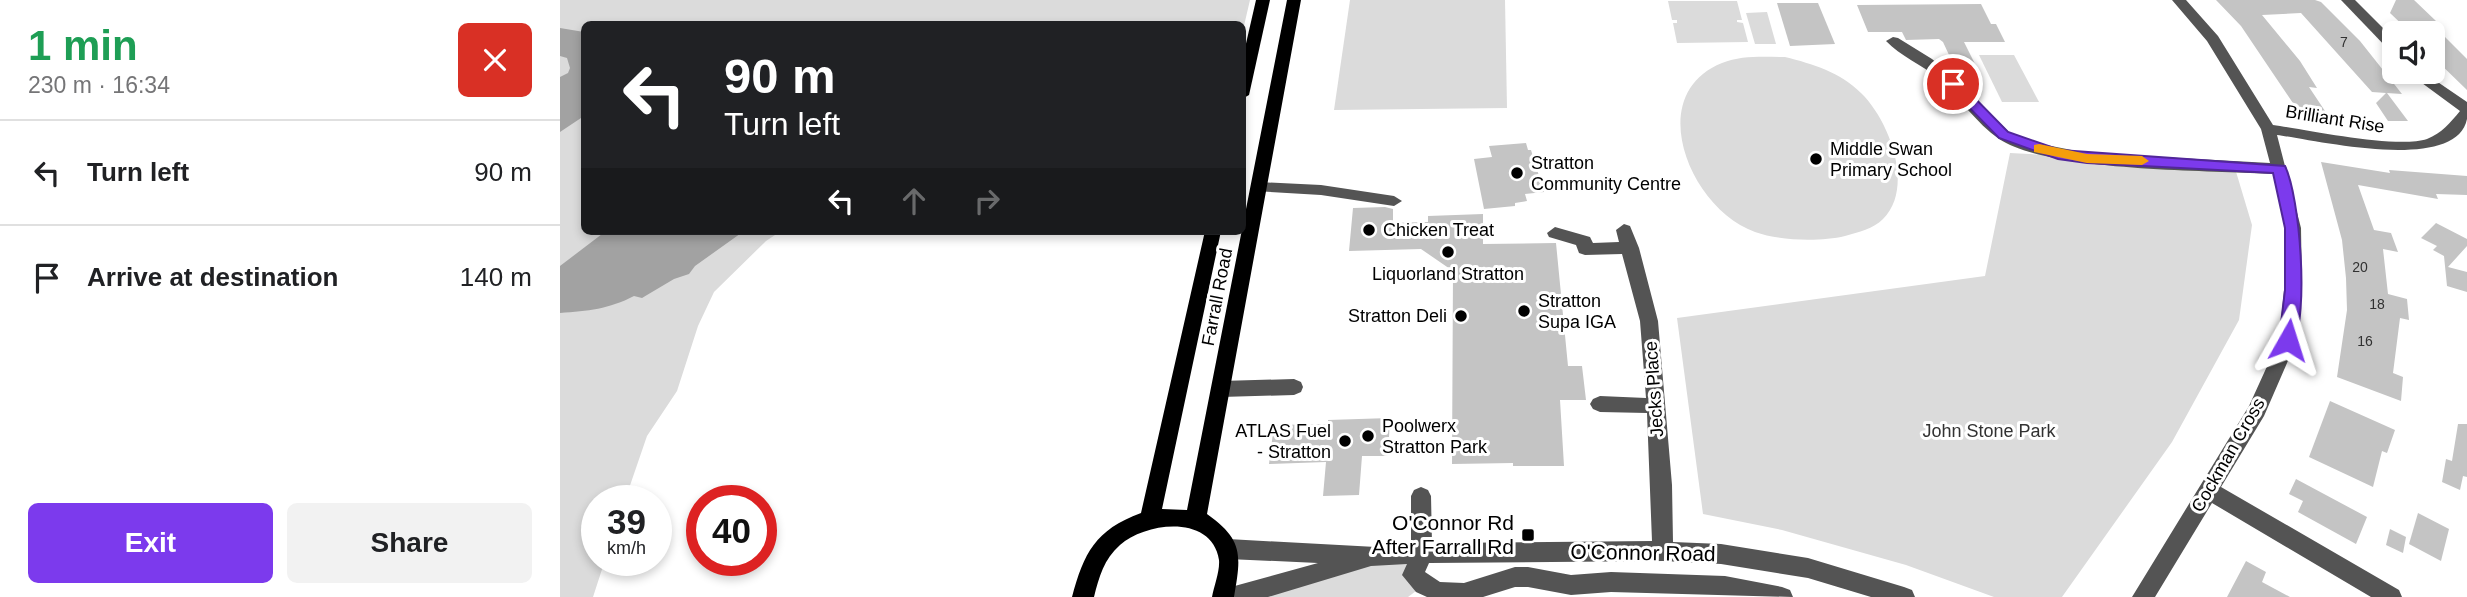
<!DOCTYPE html>
<meta charset="utf-8">
<style>
body{margin:0;font-family:Helvetica,sans-serif;background:#f2f2f2;color:#202124;height:100vh;display:flex;flex-direction:column;font-size:26px;white-space:nowrap}
*{box-sizing:border-box;margin:0}
p{font-size:23px;color:#757577}
.icon{flex:none;width:38px;height:38px;fill:none;stroke:currentColor;stroke-width:2;stroke-linecap:round;stroke-linejoin:round}
.map{position:relative;flex:1;overflow:hidden}
.details{display:flex;flex-direction:column;background:#fff;width:560px}
.details>*{flex:none}
.top-card{position:absolute;left:21px;top:21px;width:665px;height:214px;border-radius:10px;box-shadow:0 4px 10px #0003;background:#202124;color:#fff;overflow:hidden}
.fabs{position:absolute;left:1822px;top:21px;display:grid;gap:14px}
.fabs a{display:grid;place-items:center;width:63px;height:63px;border-radius:10px;background:#fff;box-shadow:0 4px 10px #0003;font-size:35px}
.speed{position:absolute;left:21px;top:485px;display:flex;gap:14px;font-size:35px;font-weight:700;text-align:center}
.speed>*{display:grid;place-content:center;width:91px;height:91px;border-radius:50%;background:#fff;box-shadow:0 4px 10px #0003;line-height:1}
.speed small{font-size:18px;font-weight:400}
.speed .limit{border:10px solid #d22;background:#fff;color:#111}
.pin{position:absolute;display:grid;place-items:center;width:60px;height:60px;color:#fff;margin:-30px;border:4px solid #fff;border-radius:50%;box-shadow:0 2px 7px #0007}
.me{position:absolute;width:77px;margin:-38px;rotate:6deg;stroke-linejoin:round;filter:drop-shadow(0 0 5px #0008)}
.turn{display:flex;align-items:center;gap:24px;height:147px;padding:0 28px;font-size:32px}
.turn .icon{width:91px;height:91px;stroke-width:2.5}
.turn b{display:block;font-size:49px;line-height:60px}
.lanes{display:flex;align-items:center;height:66px;padding:0 28px;background:#0003;justify-content:center;gap:35px;direction:ltr}
.lanes .off{opacity:.35}
.round{display:grid;place-items:center;flex:none;width:74px;height:74px;border-radius:10px;background:#f2f2f2}
.head{display:flex;align-items:center;justify-content:space-between;height:119px;padding:0 28px}
h1{font-size:42px;font-weight:700;line-height:52px;color:#1e9e55}
.primary-button{display:flex;gap:14px;margin-top:auto;padding:14px 28px}
.primary-button a{flex:1;height:80px;border-radius:10px;background:#7c3aed;color:#fff;font-size:28px;font-weight:700;line-height:80px;text-align:center}
.primary-button a+a{background:#f2f2f2;color:#202124}
ul{padding:0;list-style:none}
li{display:flex;align-items:center;gap:21px;height:105px;padding:0 28px;border-top:2px solid #e0e0e0}
li div{flex:1}
li b{display:block;font-size:26px}
li em{font-style:normal}
main{display:flex;flex:1;min-height:0}
.map>svg:first-child{display:block}
.green{fill:#dbdbdb}
.water{fill:#a2a2a2}
.building{fill:#c4c4c4}
.lines{fill:none;stroke-linecap:round;stroke-linejoin:round}
.minor{fill:#545454;fill-rule:evenodd}
.major{fill:#000;fill-rule:evenodd}
.route{fill:#7c3aed;stroke:#51269a;stroke-width:2}
.slow{fill:#f59e0b}
.poi-dot{fill:#000;stroke:#fff;stroke-width:2.5}
.labels{text-anchor:middle;stroke-width:6;stroke-linejoin:round;paint-order:stroke}
.number-label{font-size:14px;fill:#313131}
.street-label{font-size:18px;fill:#000;stroke:#fff}
.poi-label{font-size:18px;fill:#000;stroke:#fff;text-anchor:start}
.park-label{font-size:18px;fill:#323232;stroke:#fff}
.near-poi-label{font-size:21px;fill:#000;stroke:#fff;text-anchor:end}
.near-street-label{font-size:21px;fill:#000;stroke:#fff}
</style>
<main>
<section class="details">
<div class="head"><div><h1>1 min</h1><p>230 m · 16:34</p></div><a class="round" style="background:#d93025;color:#fff"><svg class="icon" aria-label="close" viewBox="0 0 24 24"><path d="M6 6l12 12M18 6L6 18"/></svg></a></div>
<ul>
<li><svg class="icon" aria-label="left" viewBox="0 0 24 24"><path d="M17 20v-9H6M10 6l-5 5 5 5"/></svg><div><b>Turn left</b></div><em>90 m</em></li>
<li><svg class="icon" aria-label="arrive" viewBox="0 0 24 24"><path d="M6 21V4h12l-3 4 3 4H6"/></svg><div><b>Arrive at destination</b></div><em>140 m</em></li>
</ul>
<div class="primary-button"><a>Exit</a><a>Share</a></div>
</section>
<div class="map">
<svg width="1907" height="597" viewBox="0 0 1907 597">
<rect width="100%" height="100%" fill="#fff"/>
<g class="green">
<polygon points="0,0 690,0 683,30 682,24 24,24 24,231 221,231 206,241 154,292 138,326 117,391 87,436 65,500 37,500 37,560 45,560 33,597 0,597"/>
<polygon points="790,0 945,0 947,108 774,110"/>
<polygon points="1177,1 1182,20 1177,20 1177,22 1183,23 1188,42 1117,43 1113,23 1117,23 1117,20 1112,20 1108,1"/>
<polygon points="1207,12 1216,44 1195,44 1186,13"/>
<polygon points="1419,55 1454,55 1479,102 1442,102"/>
<path d="M1225,57C1253,64 1280,72 1301,93C1329,120 1355,187 1323,219C1313,229 1299,232 1285,236C1260,242 1220,241 1195,232C1131,210 1082,95 1162,63C1182,55 1204,57 1225,57Z"/>
<polygon points="1450,153 1674,165 1692,225 1679,320 1612,442 1502,597 1434,597 1346,565 1222,530 1143,514 1117,318 1425,276"/>
<polygon points="862,553 864,585 848,597 671,597"/>
</g>
<g class="water">
<polygon points="0,28 24,32 24,116 0,132 0,77 8,73 10,68 7,58 0,56"/>
<path d="M46,231H184L135,266L129,274L114,279L87,295L82,298L74,296C49,309 28,311 0,313V266Z"/>
</g>
<g class="building">
<polygon points="1656,0 1755,0 1761,2 1800,41 1842,94 1827,93 1848,121 1828,121 1816,103 1826,93 1812,92 1741,13 1702,15 1740,61 1757,88 1749,87 1767,114 1739,112 1681,26"/>
<polygon points="1836,0 1854,0 1876,21 1869,21 1907,59 1907,90 1872,56 1872,33 1851,33 1830,13"/>
<polygon points="1217,3 1258,3 1275,44 1230,46"/>
<polygon points="1421,4 1431,24 1436,24 1445,42 1404,42 1418,70 1396,70 1383,42 1379,39 1346,40 1342,32 1308,32 1297,5"/>
<polygon points="966,143 968,150 971,150 984,192 965,194 967,201 955,203 955,206 924,209 914,159 932,157 929,146"/>
<polygon points="1761,162 1830,173 1829,170 1907,176 1907,195 1876,194 1878,199 1798,185 1814,230 1831,233 1838,252 1823,249 1828,294 1847,299 1849,320 1840,318 1833,373 1843,377 1841,401 1777,377 1787,310 1786,278 1782,240"/>
<polygon points="825,207 833,209 833,223 868,222 868,216 923,214 923,244 996,243 1008,366 1022,366 1026,400 1000,400 1004,466 953,466 953,463 892,464 893,271 861,249 789,251 793,208"/>
<polygon points="1876,223 1907,239 1907,246 1888,267 1907,272 1907,292 1887,286 1884,256 1873,250 1877,246 1861,238"/>
<polygon points="1770,401 1835,430 1827,453 1822,451 1813,487 1749,457"/>
<polygon points="830,418 828,456 802,456 799,495 763,496 766,462 709,464 714,425 768,424 768,420"/>
<polygon points="1898,424 1907,424 1907,477 1903,476 1900,490 1882,482 1886,459 1892,461"/>
<polygon points="1736,479 1807,517 1796,544 1738,512 1743,501 1729,494"/>
<polygon points="1858,513 1889,529 1881,561 1849,544"/>
<polygon points="1830,529 1846,537 1843,553 1826,545"/>
<polygon points="1686,561 1706,572 1702,582 1730,597 1667,597"/>
</g>
<g class="lines">
<g class="minor">
<path d="M1612,0H1626L1658,36L1713,125C1748,130 1837,149 1867,139C1882,133 1890,123 1900,111L1847,72H1863L1907,102C1907,107 1907,114 1907,119C1896,174 1755,140 1717,135L1741,228L1742,290L1737,340L1704,416L1661,487L1839,590L1842,597H1811L1652,503L1595,597H1572L1689,406L1719,340L1724,290L1725,228L1713,174C1649,170 1489,172 1439,139C1417,124 1398,96 1378,78C1362,65 1340,56 1326,41L1333,37L1338,38L1372,59L1398,81L1449,132L1476,143L1527,153L1710,163L1701,129L1647,41Z"/>
<polygon points="1781,0 1795,0 1834,39 1834,51 1829,50"/>
<polygon points="699,182 761,185 834,196 842,201 834,206 761,195 693,191 691,187"/>
<polygon points="1064,224 1070,226 1079,248 1098,321 1112,485 1113,542 1161,544 1248,558 1344,587 1352,590 1355,597 1311,597 1248,578 1161,564 1103,561 869,563 865,572 880,582 904,583 955,567 968,567 1011,575 1051,572 1165,576 1222,587 1230,590 1233,597 1051,592 1011,595 968,587 955,587 923,597 867,597 856,592 842,575 847,564 811,566 708,597 660,597 663,590 671,587 758,563 668,559 660,556 657,549 660,542 668,539 816,547 851,544 851,496 854,490 861,487 868,490 871,496 872,543 1092,541 1087,413 1040,412 1033,409 1030,404 1033,399 1040,396 1086,398 1080,321 1062,254 1025,255 1019,253 1016,245 989,237 987,233 995,227 1030,237 1033,243 1059,242 1056,230"/>
<polygon points="734,379 741,382 743,387 741,392 734,395 661,397 654,394 652,389 654,384 661,381"/>
</g>
<g class="major">
<polygon points="696,0 710,0 689,95 682,99 682,61"/>
<path d="M727,0H741L647,514C684,540 681,556 674,597H652C654,586 660,571 659,560C652,514 586,522 560,545C544,559 539,577 534,597H512C524,553 535,530 581,513L645,231H661L602,509L627,510Z"/>
</g>
</g>
<path class="route" d="M1393,80L1398,81L1448,132L1500,150L1725,166C1740,197 1749,314 1733,344L1728,346L1719,340L1725,290V228L1713,173L1527,163L1498,159L1439,138L1389,87V81Z"/>
<polygon class="slow" points="1479,144 1527,154 1582,156 1589,161 1582,165 1527,163 1474,152 1474,145"/>
<g class="poi-dot">
<circle cx="1256" cy="159" r="7"/>
<circle cx="957" cy="173" r="7"/>
<circle cx="809" cy="230" r="7"/>
<circle cx="888" cy="252" r="7"/>
<circle cx="964" cy="311" r="7"/>
<circle cx="901" cy="316" r="7"/>
<circle cx="808" cy="436" r="7"/>
<circle cx="785" cy="441" r="7"/>
<rect x="961" y="528" width="14" height="14" rx="3.5"/>
</g>
<g class="labels">
<g class="number-label">
<text x="1784" y="47">7</text>
<text x="1800" y="272">20</text>
<text x="1817" y="309">18</text>
<text x="1805" y="346">16</text>
</g>
<g class="street-label">
<text transform="translate(1775 119) rotate(9)" y="6">Brilliant Rise</text>
<text transform="translate(657 297) rotate(-79)" y="6">Farrall Road</text>
<text transform="translate(1094 389) rotate(-94)" y="6">Jecks Place</text>
<text transform="translate(1668 455) rotate(-60)" y="6">Cockman Cross</text>
</g>
<g class="poi-label">
<text x="1270" y="155">Middle Swan<tspan x="1270" dy="21">Primary School</tspan></text>
<text x="971" y="169">Stratton<tspan x="971" dy="21">Community Centre</tspan></text>
<text x="823" y="236">Chicken Treat</text>
<text x="888" y="280" text-anchor="middle">Liquorland Stratton</text>
<text x="978" y="307">Stratton<tspan x="978" dy="21">Supa IGA</tspan></text>
<text x="887" y="322" text-anchor="end">Stratton Deli</text>
<text x="822" y="432">Poolwerx<tspan x="822" dy="21">Stratton Park</tspan></text>
<text x="771" y="437" text-anchor="end">ATLAS Fuel<tspan x="771" dy="21">- Stratton</tspan></text>
</g>
<g class="park-label">
<text x="1429" y="437">John Stone Park</text>
</g>
<g class="near-poi-label">
<text x="954" y="530">O'Connor Rd<tspan x="954" dy="24">After Farrall Rd</tspan></text>
</g>
<g class="near-street-label">
<text transform="translate(1083 553) rotate(1)" y="7">O'Connor Road</text>
</g>
</g>
</svg>
<div class="fabs">
<a><svg class="icon" aria-label="sound" viewBox="0 0 24 24"><path d="M4 9h4l5-4v14l-5-4H4zM17 9q2 3 0 6"/></svg></a>
</div>
<div class="speed"><div>39<small>km/h</small></div><div class="limit">40</div></div>
<div class="pin" style="left:1393px;top:84px;background:#d93025"><svg class="icon" aria-label="arrive" viewBox="0 0 24 24"><path d="M6 21V4h12l-3 4 3 4H6"/></svg></div>
<svg class="me" style="left:1728px;top:340px" viewBox="-20 -20 40 40"><path d="M0-17L14 15 0 8-14 15z" fill="#7c3aed" stroke="#fff" stroke-width="4"/></svg>
<div class="top-card">
<div class="turn"><svg class="icon" aria-label="left" viewBox="0 0 24 24"><path d="M17 20v-9H6M10 6l-5 5 5 5"/></svg><div><b>90 m</b>Turn left</div></div>
<div class="lanes"><svg class="icon" aria-label="left" viewBox="0 0 24 24"><path d="M17 20v-9H6M10 6l-5 5 5 5"/></svg><svg class="icon off" aria-label="ahead" viewBox="0 0 24 24"><path d="M12 20V5M6 11l6-6 6 6"/></svg><svg class="icon off" aria-label="right" viewBox="0 0 24 24"><path d="M7 20v-9h11M14 6l5 5-5 5"/></svg></div>
</div>
</div>
</main>
